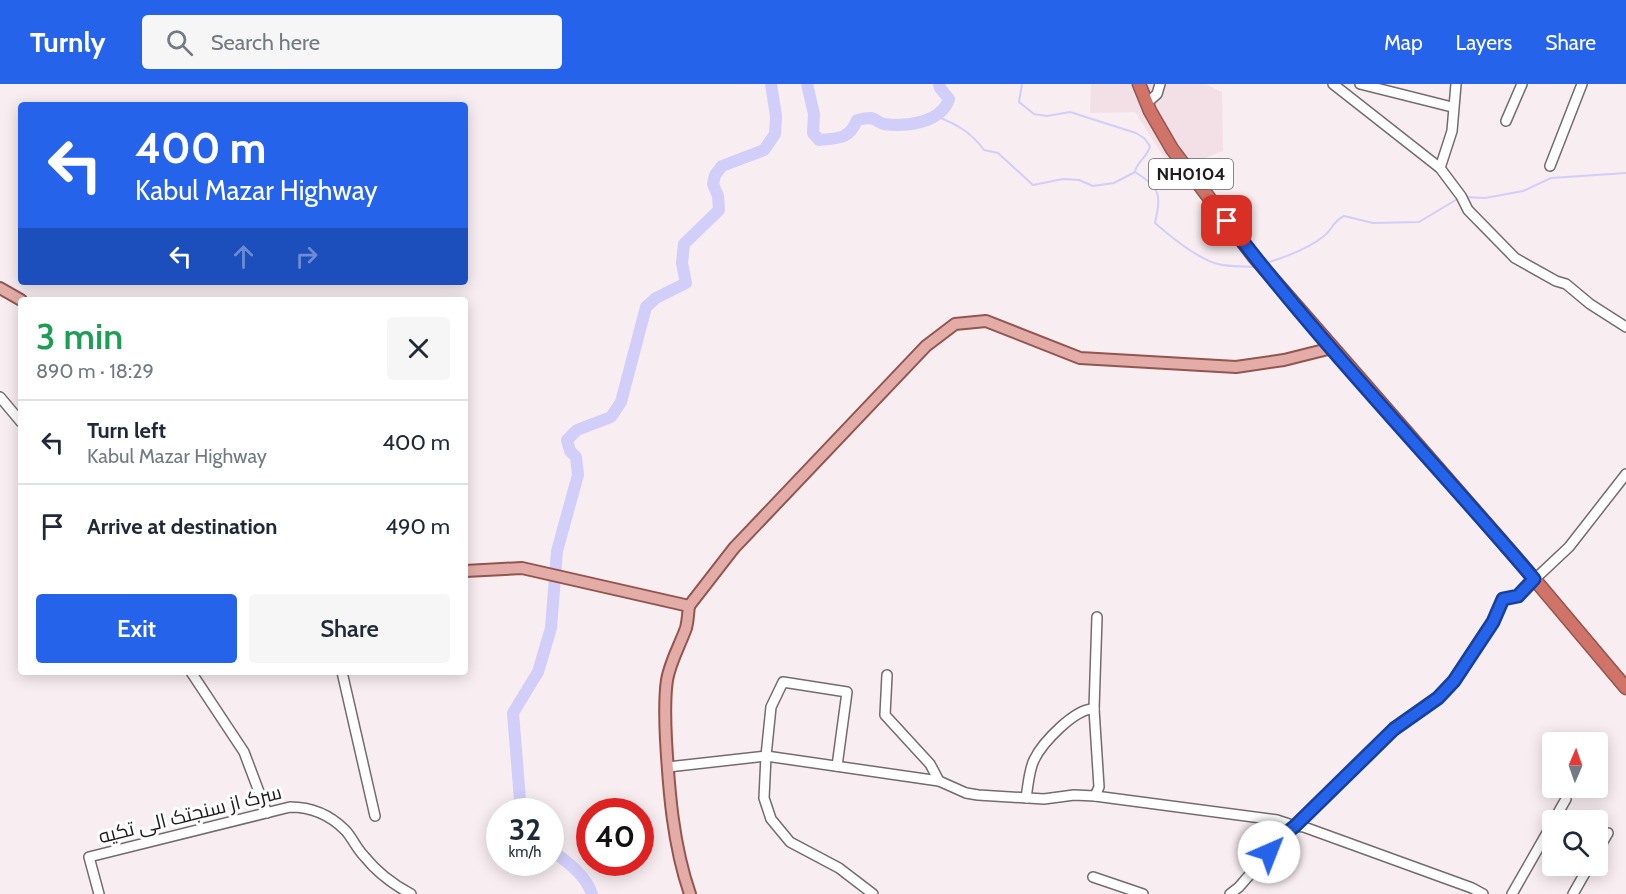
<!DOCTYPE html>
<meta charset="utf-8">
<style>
body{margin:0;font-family:Cabin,Cairo,sans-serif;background:#f6f6f7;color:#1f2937;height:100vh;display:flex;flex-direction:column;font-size:22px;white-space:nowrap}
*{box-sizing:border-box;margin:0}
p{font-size:20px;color:#747a83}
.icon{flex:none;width:33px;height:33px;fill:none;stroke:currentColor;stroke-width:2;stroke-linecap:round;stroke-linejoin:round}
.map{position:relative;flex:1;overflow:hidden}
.details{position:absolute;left:18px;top:213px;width:450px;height:378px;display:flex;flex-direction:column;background:#fff;border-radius:6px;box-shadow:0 3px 15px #0003}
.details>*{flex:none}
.hud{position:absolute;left:18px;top:18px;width:450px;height:183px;border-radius:6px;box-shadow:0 3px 15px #0003;background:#2563eb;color:#fff;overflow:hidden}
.needle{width:39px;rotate:2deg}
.buttons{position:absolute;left:1542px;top:648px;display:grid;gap:12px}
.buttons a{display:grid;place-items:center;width:66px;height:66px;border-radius:6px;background:#fff;box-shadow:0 3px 15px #0003;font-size:30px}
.speed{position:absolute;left:486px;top:714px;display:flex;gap:12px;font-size:30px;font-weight:700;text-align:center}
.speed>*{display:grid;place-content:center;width:78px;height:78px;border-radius:50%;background:#fff;box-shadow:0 3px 15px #0003;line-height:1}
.speed small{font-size:15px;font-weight:400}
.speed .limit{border:9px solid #d22;background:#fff;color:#111}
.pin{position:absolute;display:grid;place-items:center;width:51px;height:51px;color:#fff;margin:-26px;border-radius:12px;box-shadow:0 3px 9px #0006}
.me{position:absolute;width:66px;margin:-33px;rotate:44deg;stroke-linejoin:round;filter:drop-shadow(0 0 4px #0008)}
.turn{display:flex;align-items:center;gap:21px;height:126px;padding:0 18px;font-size:27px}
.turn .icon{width:78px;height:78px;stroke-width:2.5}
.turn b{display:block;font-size:42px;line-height:51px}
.lanes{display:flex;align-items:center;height:57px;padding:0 18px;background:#0003;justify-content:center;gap:30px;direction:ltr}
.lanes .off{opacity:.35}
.round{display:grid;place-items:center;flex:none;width:63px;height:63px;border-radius:6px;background:#f6f6f7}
.overview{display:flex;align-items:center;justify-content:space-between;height:102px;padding:0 18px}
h1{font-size:36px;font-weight:600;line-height:45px;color:#1e9e55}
.cta{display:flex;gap:12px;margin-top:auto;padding:12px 18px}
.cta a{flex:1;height:69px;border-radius:6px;background:#2563eb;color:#fff;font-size:24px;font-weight:600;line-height:69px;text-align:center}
.cta a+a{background:#f6f6f7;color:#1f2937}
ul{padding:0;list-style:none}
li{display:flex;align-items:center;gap:18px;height:84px;padding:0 18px;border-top:2px solid #e0e1e3}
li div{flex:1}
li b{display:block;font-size:22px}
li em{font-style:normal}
header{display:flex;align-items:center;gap:36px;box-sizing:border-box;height:84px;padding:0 30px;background:#2563eb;color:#fff}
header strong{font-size:28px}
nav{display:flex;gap:33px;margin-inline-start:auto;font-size:21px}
.search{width:420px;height:54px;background:#f6f6f7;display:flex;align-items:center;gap:15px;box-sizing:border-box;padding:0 21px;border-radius:6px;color:#747a83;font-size:22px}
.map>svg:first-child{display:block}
.built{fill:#f3e0e7}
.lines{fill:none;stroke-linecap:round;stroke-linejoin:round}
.stream{stroke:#d1cef9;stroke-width:2}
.river{stroke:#d1cef9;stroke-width:12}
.minor-casing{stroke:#746b6e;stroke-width:12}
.major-casing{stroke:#92554f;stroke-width:14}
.highway-casing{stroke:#92554f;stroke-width:15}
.minor{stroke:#fff;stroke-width:9}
.major{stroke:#e3aca6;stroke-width:10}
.highway{stroke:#d0746a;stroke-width:12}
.route-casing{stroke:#184099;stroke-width:15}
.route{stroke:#2563eb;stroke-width:10}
.labels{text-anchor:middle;stroke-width:6;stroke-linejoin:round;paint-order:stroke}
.shield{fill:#fff;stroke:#636061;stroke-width:1.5}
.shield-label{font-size:18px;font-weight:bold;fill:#201c1d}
.street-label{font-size:20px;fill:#201c1d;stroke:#fff}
</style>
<header>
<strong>Turnly</strong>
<div class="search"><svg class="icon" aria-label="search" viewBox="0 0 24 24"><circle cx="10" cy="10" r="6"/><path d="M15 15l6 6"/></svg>Search here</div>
<nav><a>Map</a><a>Layers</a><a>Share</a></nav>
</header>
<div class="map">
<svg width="1626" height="810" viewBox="0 0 1626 810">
<rect width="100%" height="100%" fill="#f8edf1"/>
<polygon class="built" points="1091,0 1205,0 1222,8 1223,67 1173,87 1135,28 1090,29"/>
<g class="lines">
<g class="stream">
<path d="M1022,0L1019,18L1034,30L1047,32L1070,28L1136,49L1144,54L1150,62C1148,73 1136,78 1135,88"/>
<path d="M936,32C956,40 971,48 984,66L998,69L1033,101L1063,95L1079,96L1093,102L1114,99L1135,88C1161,104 1161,111 1155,139C1171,153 1198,175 1218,180C1229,183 1243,182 1255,183"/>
<polyline points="1465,113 1485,114 1523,107 1551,94 1626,89"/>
<path d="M1266,179C1286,173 1308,165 1324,152C1333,145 1332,138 1344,132L1373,139L1419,138L1459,114"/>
</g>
<g class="river">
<path d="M807,0L814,30L813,49L819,56C838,54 849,56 857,36C861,35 867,34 871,34C876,35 879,39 884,40C906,43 941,39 949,15L940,4L939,0"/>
<polyline points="521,728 513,629 538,588 551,544 557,467 578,391 576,373 570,367 567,356 577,346 611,333 621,318 646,223 656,214 686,199 682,179 684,160 719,126 718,112 713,100 715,91 722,82 764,66 775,50 776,32 771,0"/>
<path d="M550,765C566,777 585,790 592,810"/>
</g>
<g class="minor-casing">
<g id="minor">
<polyline points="1333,0 1440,84 1461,112 1468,126 1515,174 1556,197 1566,200 1590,220 1626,243"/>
<polyline points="1360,0 1452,23"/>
<polyline points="1147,19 1157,10 1160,0"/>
<polyline points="1506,37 1522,0"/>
<polyline points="1550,82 1582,0"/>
<polyline points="1440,84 1452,47 1456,0"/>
<polyline points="0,313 21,338"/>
<polyline points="191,588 244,668 267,729"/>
<polyline points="342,588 375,732"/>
<polyline points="887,591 885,631 930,680 939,697"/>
<polyline points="837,682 847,608 783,598 771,623 766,672 764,714 771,735 790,758 839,784 873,810"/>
<polyline points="668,683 766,672 939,697 966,709 978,711 1044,715 1074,711 1095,712 1277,736 1295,742 1304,743 1472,804 1483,810"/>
<polyline points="1095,712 1099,703 1094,625 1097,533"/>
<path d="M1026,714C1028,702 1029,686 1034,676C1042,659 1075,624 1094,625"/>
<polyline points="1554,736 1566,715"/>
<polyline points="1598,766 1608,749"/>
<polyline points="1093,793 1143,810"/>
<path d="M99,810L89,773L290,723C311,723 330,731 345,746C352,753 356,764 364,772C376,787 394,801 411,810"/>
<polyline points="1230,810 1239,803 1284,751 1307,732 1394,645 1438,614 1454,597 1493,538 1503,515 1518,511 1569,463 1626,390"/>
<polyline points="1512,810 1552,740"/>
<polyline points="1573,810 1589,782"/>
</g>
</g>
<g class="major-casing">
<g id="major">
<polyline points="0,204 21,216"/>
<path d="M465,487L522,484L689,522C688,529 688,537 686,544C680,561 670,578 667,596C664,616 665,636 666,656C669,708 673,761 690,810"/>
<polyline points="689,522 734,464 926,262 955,240 986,237 1080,274 1236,283 1284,276 1332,264"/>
</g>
</g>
<g class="highway-casing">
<polyline id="highway" points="1139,0 1150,27 1172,65 1254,173 1519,477 1626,604"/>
</g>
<use href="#minor" class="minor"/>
<use href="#major" class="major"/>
<use href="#highway" class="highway"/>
</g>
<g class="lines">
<g class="route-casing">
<path id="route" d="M1227,137C1322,262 1432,375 1534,495L1518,512L1503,515L1493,538L1454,597L1438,614L1394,645L1295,742L1284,751L1269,768"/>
</g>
<use href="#route" class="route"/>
</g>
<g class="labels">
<rect class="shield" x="1149" y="75" width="84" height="30" rx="4.5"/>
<g class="shield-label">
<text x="1191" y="96">NH0104</text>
</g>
<g class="street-label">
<text transform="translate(190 730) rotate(-14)" y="7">سرک از سنجتک الی تکیه</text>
</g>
</g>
</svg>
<div class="buttons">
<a><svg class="needle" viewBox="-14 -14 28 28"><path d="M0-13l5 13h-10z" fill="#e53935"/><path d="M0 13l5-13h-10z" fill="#747a83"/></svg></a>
<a><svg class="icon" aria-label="search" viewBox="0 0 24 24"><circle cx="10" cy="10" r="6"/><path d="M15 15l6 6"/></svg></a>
</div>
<div class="speed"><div>32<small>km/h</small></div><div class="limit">40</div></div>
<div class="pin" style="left:1227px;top:137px;background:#d93025"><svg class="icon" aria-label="arrive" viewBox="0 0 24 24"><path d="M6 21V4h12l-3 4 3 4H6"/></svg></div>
<svg class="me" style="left:1269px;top:768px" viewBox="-20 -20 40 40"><circle r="19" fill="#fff"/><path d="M0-13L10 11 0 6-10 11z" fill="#2563eb"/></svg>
<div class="hud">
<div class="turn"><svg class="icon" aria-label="left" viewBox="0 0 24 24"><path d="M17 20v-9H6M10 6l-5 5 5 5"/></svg><div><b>400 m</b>Kabul Mazar Highway</div></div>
<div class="lanes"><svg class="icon" aria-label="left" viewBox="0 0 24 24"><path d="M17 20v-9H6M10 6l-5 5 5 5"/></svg><svg class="icon off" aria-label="ahead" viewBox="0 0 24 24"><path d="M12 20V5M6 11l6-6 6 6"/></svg><svg class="icon off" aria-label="right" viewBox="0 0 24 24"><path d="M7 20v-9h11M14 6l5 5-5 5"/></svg></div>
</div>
<section class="details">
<div class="overview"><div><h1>3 min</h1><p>890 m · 18:29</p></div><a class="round"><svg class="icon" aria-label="close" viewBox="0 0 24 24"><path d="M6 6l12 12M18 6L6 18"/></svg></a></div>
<ul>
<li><svg class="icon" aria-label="left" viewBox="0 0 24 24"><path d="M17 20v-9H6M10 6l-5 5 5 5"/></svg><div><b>Turn left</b><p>Kabul Mazar Highway</p></div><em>400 m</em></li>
<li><svg class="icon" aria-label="arrive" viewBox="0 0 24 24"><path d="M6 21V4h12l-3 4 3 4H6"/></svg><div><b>Arrive at destination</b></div><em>490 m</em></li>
</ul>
<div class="cta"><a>Exit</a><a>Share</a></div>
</section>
</div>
